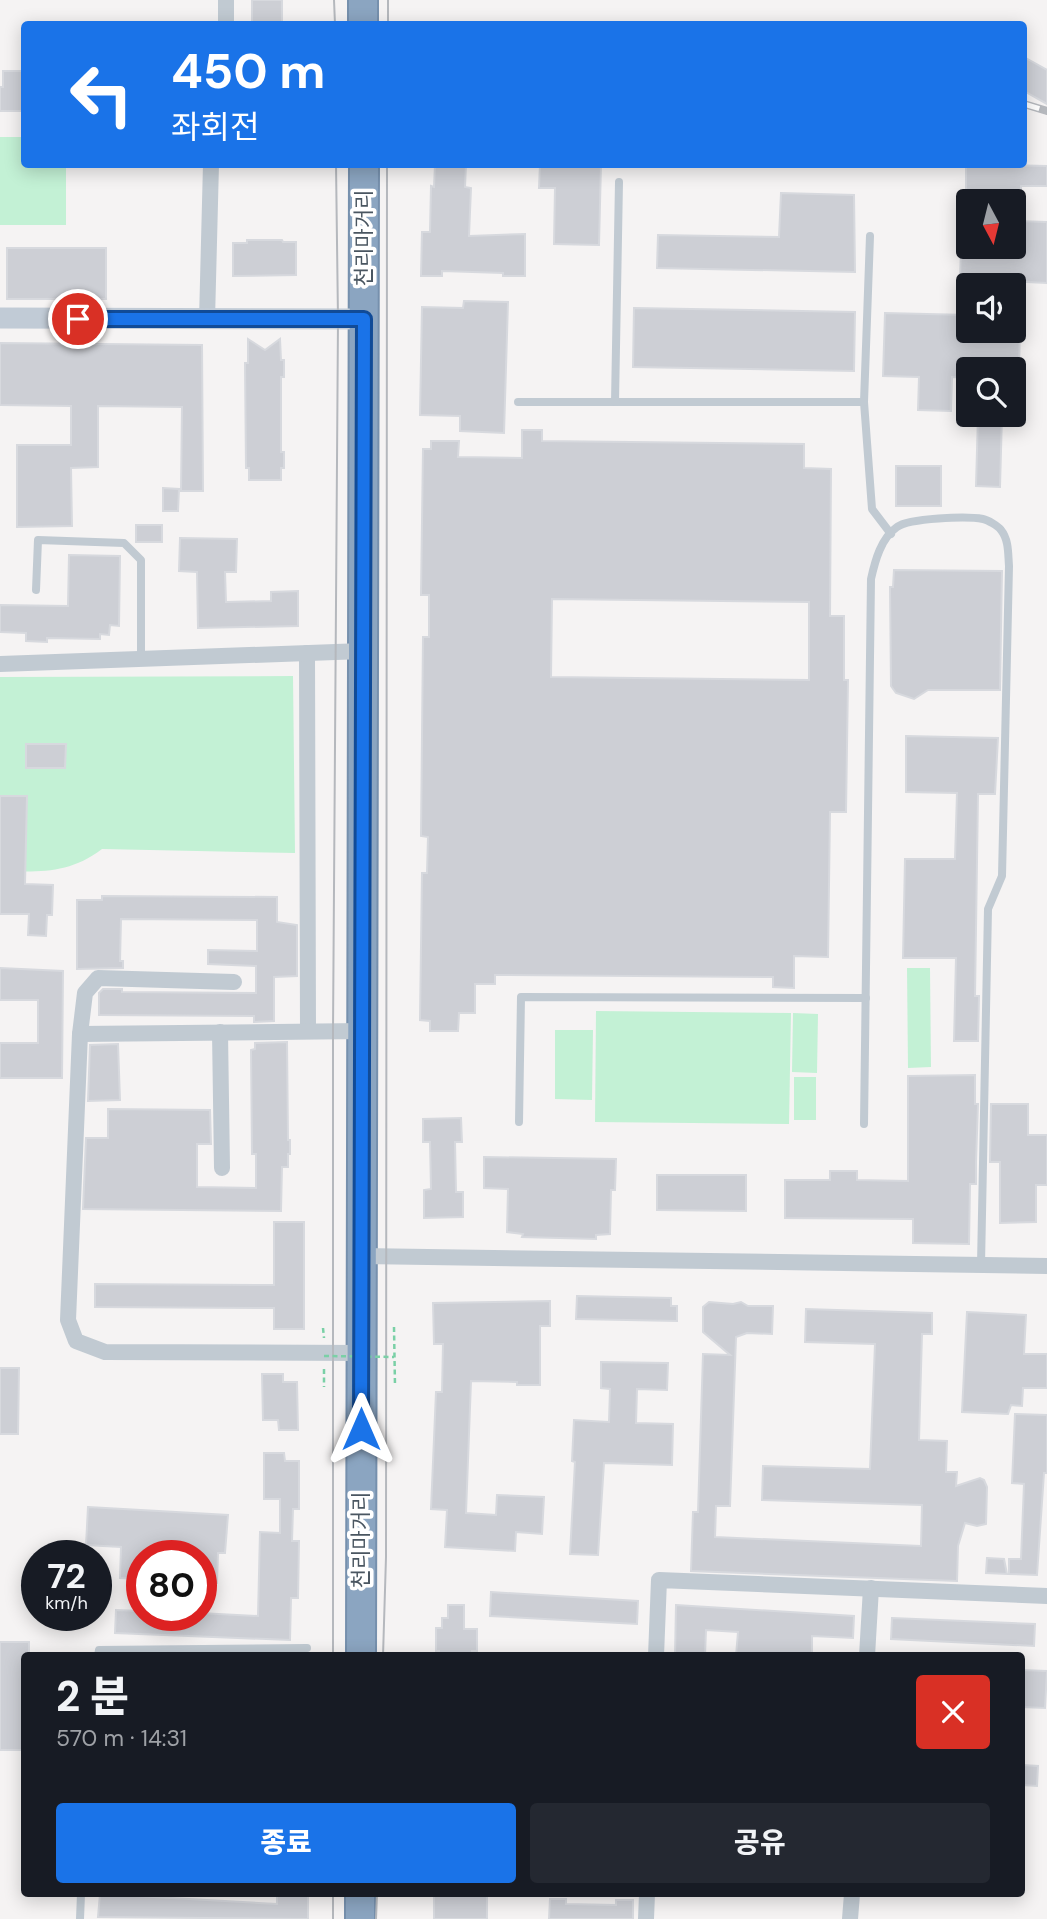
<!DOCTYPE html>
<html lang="ko">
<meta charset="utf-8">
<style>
body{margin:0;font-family:"DM Sans","Noto Sans KR",sans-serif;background:#242831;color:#f1f3f6;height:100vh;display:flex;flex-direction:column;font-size:26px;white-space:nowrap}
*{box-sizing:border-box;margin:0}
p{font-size:23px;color:#9ea1a6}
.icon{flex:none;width:38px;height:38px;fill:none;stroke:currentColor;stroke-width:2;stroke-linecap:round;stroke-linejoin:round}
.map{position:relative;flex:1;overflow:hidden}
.details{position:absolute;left:21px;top:1652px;width:1004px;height:245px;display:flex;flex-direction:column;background:#171b24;border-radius:7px;box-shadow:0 4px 18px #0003}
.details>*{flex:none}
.banner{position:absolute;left:21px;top:21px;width:1006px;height:147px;border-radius:7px;box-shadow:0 4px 18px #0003;background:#1a73e8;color:#fff;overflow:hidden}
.needle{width:46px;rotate:173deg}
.buttons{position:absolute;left:956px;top:189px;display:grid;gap:14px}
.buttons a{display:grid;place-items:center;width:70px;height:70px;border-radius:7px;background:#171b24;box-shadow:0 4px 18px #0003;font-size:35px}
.speed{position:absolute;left:21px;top:1540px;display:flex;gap:14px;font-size:35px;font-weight:700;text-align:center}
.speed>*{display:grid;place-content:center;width:91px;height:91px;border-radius:50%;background:#171b24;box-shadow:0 4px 18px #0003;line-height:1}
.speed small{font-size:18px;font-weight:400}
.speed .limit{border:10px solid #d22;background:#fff;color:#111}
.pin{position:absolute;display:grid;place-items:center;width:60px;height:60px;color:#fff;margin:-30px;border:4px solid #fff;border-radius:50%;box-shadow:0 2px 7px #0007}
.me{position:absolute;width:77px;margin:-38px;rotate:0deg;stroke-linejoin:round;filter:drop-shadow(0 0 5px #0008)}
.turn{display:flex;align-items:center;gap:24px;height:147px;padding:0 35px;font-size:32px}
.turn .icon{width:91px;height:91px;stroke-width:2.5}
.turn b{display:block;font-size:49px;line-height:60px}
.round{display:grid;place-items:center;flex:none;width:74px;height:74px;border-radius:7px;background:#242831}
.summary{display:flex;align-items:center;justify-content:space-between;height:119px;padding:0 35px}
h1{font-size:42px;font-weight:800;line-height:52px}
.cta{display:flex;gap:14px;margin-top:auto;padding:14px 35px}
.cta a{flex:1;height:80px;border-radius:7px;background:#1a73e8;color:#fff;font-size:28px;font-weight:800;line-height:80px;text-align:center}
.cta a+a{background:#242831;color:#f1f3f6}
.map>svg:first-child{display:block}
.green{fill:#c3f1d5}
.building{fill:#cdcfd5;stroke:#d7d9de;stroke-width:2;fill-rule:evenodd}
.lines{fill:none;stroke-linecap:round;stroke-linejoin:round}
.highway-casing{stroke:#7690ad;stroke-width:32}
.path{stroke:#7ad0a6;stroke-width:2.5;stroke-dasharray:5 3.5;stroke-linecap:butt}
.lane{stroke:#c1cad2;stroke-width:8}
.street{stroke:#c1cad2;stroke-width:16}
.secondary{stroke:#c1cbd6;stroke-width:21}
.highway{stroke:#8ba5c1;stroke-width:28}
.tram{stroke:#b5b8bd;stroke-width:2}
.rail-casing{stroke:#b5b8bd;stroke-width:8}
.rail{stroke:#fff;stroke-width:5;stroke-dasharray:16;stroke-linecap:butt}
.path-bridge{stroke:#7ad0a6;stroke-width:2.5;stroke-dasharray:5 3.5;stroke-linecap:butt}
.route-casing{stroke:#114b97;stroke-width:18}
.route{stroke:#1a73e8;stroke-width:12}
.labels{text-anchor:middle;stroke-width:7;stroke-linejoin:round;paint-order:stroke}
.street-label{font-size:21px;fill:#4a5661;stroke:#fff}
</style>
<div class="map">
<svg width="1047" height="1919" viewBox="0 0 1047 1919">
<rect width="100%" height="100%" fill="#f5f3f3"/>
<g class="green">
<polygon points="0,137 24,137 24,164 66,165 66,225 0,225"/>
<path d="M293,676L295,853L102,849C69,874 40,872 0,871V677Z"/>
<polygon points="907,968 930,968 931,1067 908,1068"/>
<polygon points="596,1011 791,1013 789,1124 595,1122"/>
<polygon points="793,1013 818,1014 817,1073 792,1072"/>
<polygon points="555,1030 593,1030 592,1100 555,1099"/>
<rect x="794" y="1077" width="22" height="43"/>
</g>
<g class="building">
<rect x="252" y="0" width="30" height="24"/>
<polygon points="1024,57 1047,70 1047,104 1024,91"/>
<polygon points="3,71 24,71 24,111 0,111 0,87 3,87"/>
<polygon points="435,164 466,164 465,187 471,188 469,236 525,234 525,276 503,276 503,273 442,271 442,276 421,276 422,232 430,232 431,186 434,187"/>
<polygon points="540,164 601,164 599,245 554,244 555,188 539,188"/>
<polygon points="966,164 1047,166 1047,186 1021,186 1021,201 966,201"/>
<polygon points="781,193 854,195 855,272 657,268 658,235 779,237"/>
<polygon points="1013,221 1047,222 1047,283 960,279 961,247 1013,247"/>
<polygon points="247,240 282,240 283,242 296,242 296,275 233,276 233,243 247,243"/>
<rect x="7" y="248" width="99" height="51"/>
<polygon points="464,301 508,302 504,433 460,431 460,416 420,415 422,307 463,308"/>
<polygon points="634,308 855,312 854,371 633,367"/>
<polygon points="885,313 968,315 968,331 1020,331 1019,369 968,369 968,378 952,377 951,411 918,410 919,377 883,376"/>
<polygon points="248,339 265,350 280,339 281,360 284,360 284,377 281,377 281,452 284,452 284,468 281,468 281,480 249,480 249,468 246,468 245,363 248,363"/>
<polygon points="0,343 202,345 203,491 181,491 182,407 98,406 98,467 71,468 72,526 17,527 17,445 71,445 71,406 0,405"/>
<polygon points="978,415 1002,415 1000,487 976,486"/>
<path d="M522,430H542V441L804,444V468L831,469L830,616H844V680H848L846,812H830L828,957L794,956V988L773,987V977L495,975V984H475V1013H459L458,1031H430V1021L420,1020L422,873H427L428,837L421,836L423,637H429V595H421L423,449H431V441H459L458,457L522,458ZM552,599L809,602V680L551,677Z"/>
<rect x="896" y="466" width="45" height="40"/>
<polygon points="163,488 179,489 178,511 163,511"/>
<rect x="136" y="525" width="26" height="17"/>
<polygon points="180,538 237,539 236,572 225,572 226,602 271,601 271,592 298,591 298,626 198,628 197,572 179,571"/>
<polygon points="69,555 120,556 119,626 110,625 109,635 100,634 100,639 47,638 47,642 26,641 26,633 0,632 0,605 68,606"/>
<polygon points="894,570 1002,571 1000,690 928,690 914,699 896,693 891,686 890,587 893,587"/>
<polygon points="906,736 998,738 995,794 978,794 975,996 979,996 978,1041 954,1041 956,958 903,958 905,859 955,859 957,793 906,792"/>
<polygon points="26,744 66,744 65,768 26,768"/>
<polygon points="0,796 27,796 25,884 53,885 52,915 47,915 46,936 28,935 29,914 0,914"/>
<polygon points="102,896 277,897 277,922 297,925 297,976 274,977 274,1021 254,1022 254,1016 99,1015 99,993 103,989 122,989 122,992 256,993 256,966 208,964 208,950 257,951 257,920 121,919 120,961 123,961 123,968 77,969 77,900 102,900"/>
<polygon points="0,968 63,971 62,1078 0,1078 0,1043 38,1043 38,1000 0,1000"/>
<polygon points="287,1042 288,1140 290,1140 290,1154 288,1154 288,1167 282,1167 281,1211 83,1209 86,1138 108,1138 108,1109 210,1110 211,1144 197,1144 197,1187 256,1188 256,1154 252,1154 251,1050 255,1049 255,1043"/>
<polygon points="118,1044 120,1100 88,1101 90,1045"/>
<polygon points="975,1075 975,1104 978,1104 976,1162 976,1184 970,1184 969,1244 913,1243 913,1219 785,1218 785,1180 830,1180 830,1171 857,1171 857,1180 908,1181 908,1076"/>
<polygon points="991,1104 1028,1104 1028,1135 1047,1135 1047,1185 1036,1185 1036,1222 1000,1223 1000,1162 990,1162"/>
<polygon points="461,1118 462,1142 455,1142 456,1192 463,1192 463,1217 424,1218 424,1190 431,1189 430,1142 423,1142 423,1119"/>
<polygon points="484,1157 616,1159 615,1190 611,1190 610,1234 596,1235 596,1239 522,1237 523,1234 507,1232 508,1189 484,1188"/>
<polygon points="657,1175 746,1175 746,1211 657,1210"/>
<polygon points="274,1222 304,1222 304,1329 274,1329 274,1308 95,1307 95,1284 274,1285"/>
<polygon points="577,1296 671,1298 671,1306 677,1306 677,1321 576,1319"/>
<polygon points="550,1301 550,1326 540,1326 540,1385 517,1385 517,1382 471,1381 466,1513 496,1515 497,1495 544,1497 542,1534 516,1532 515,1551 445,1547 447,1510 431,1509 436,1392 442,1392 443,1344 434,1344 433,1303"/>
<polygon points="709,1302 733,1304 741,1302 748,1306 773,1306 772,1334 747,1333 736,1337 730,1506 716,1506 715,1537 921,1546 922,1505 762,1500 763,1466 870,1469 875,1344 805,1342 806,1309 932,1313 932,1334 922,1334 919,1440 947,1441 946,1472 957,1472 956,1486 980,1478 984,1480 987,1487 986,1524 977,1526 965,1523 958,1546 957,1581 691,1571 693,1512 698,1512 703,1354 730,1355 703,1332 703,1307"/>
<polygon points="967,1312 1026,1315 1024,1354 1047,1354 1047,1388 1023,1388 1022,1406 1011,1405 1008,1414 962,1412"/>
<polygon points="601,1362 668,1363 667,1390 637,1389 636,1423 673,1424 672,1465 604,1463 598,1555 570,1554 575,1462 572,1461 574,1420 609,1422 610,1389 601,1388"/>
<polygon points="0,1368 19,1368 18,1434 0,1434"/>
<polygon points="262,1374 283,1374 283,1382 297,1382 298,1430 279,1430 278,1420 263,1420"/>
<polygon points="1015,1414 1047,1415 1047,1473 1044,1473 1037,1575 1009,1574 1009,1559 1021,1559 1024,1484 1012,1483"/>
<polygon points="264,1453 284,1453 285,1461 299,1461 299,1509 293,1509 292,1541 299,1541 298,1598 291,1598 290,1640 115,1633 116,1610 142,1611 142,1615 201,1615 201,1613 258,1616 260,1532 280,1533 280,1499 264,1499"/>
<polygon points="88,1507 228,1515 225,1553 218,1553 217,1583 201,1582 201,1556 142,1556 142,1579 120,1578 121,1547 86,1545"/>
<polygon points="987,1558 1004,1559 1007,1574 986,1573"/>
<polygon points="491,1592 638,1601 637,1624 490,1616"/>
<polygon points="448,1605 464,1605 464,1629 477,1629 477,1651 472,1651 472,1656 439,1656 439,1651 436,1651 436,1628 442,1628 442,1618 448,1618"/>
<polygon points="676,1605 854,1616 853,1638 812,1636 812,1656 736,1656 738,1632 706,1630 705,1656 675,1656"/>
<polygon points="892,1618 1035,1624 1034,1646 891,1639"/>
<polygon points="0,1642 29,1642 29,1656 24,1656 24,1750 0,1750"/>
<polygon points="1022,1670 1047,1671 1045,1708 1022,1707"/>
<polygon points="1022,1765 1038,1766 1037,1786 1022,1785"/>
<polygon points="100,1894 277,1904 277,1894 308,1894 308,1919 98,1917"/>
<rect x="434" y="1894" width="53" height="25"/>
<polygon points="550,1899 566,1899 566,1904 616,1905 616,1900 633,1900 633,1919 549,1919"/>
</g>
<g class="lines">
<g class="highway-casing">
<g id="highway">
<polyline points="363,0 363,24"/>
<polyline points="361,1656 364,164"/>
<polyline points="360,1919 360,1894"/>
</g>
</g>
<g class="path">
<polyline points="394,1327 395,1386"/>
<polyline points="323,1328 324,1338"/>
<polyline points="324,1369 324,1387"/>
</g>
<g class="lane">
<polyline points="518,402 864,402 872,509 891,534"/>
<polyline points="615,402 619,182"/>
<polyline points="864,402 870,236"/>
<polyline points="36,590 38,540 124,543 141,560 141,659"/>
<polyline points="519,1122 521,997 866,998"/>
<path d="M864,1124L871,579C875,561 881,538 897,527C909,518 967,516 983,519C988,520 998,526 1001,530C1009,540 1008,554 1009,566L1002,876L988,909L981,1265"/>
<polyline points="98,1656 99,1650 307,1648"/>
<polyline points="80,1919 81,1894"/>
</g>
<g class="street">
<polyline points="226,0 226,24"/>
<polyline points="207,320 211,164"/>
<polyline points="307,653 308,1031"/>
<polyline points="0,664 363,651"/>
<polyline points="234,982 98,978 85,993 80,1034 68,1320 76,1341 105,1352 361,1353"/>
<polyline points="220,1032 222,1168"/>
<polyline points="80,1034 362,1031"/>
<polyline points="362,1256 1047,1266"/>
<polyline points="656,1656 659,1580 1047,1596"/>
<polyline points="867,1656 871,1588"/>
<polyline points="646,1919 647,1894"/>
<polyline points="850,1919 852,1894"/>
</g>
<polyline class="secondary" points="0,318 364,319"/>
<use href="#highway" class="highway"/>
<g class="tram">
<polyline points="334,0 335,24"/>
<polyline points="388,24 388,0"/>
<polyline points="333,1656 333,1031 338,319 336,164"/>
<polyline points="383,1656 386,1557 387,164"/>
<polyline points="333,1919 333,1894"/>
<polyline points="376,1919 377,1894"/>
</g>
<g class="rail-casing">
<polyline id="rail" points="1024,104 1047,111"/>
</g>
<use href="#rail" class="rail"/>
<polyline class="path-bridge" points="324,1356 394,1357"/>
</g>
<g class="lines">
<g class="route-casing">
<polyline id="route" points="78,319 364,319 361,1429"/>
</g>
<use href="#route" class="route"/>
</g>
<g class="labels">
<g class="street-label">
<text transform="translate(364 238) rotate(-90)" y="7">천리마거리</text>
<text transform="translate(361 1540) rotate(-90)" y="7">천리마거리</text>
</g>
</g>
</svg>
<div class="buttons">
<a><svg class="needle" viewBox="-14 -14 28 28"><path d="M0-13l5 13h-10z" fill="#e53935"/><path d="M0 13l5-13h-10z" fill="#9ea1a6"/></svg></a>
<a><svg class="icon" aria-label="sound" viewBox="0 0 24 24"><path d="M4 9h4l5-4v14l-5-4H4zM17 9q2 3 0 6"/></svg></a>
<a><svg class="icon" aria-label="search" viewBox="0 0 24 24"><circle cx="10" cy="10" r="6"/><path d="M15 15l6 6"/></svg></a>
</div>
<div class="speed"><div>72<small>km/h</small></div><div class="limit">80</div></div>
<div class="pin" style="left:78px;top:319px;background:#d93025"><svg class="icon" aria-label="arrive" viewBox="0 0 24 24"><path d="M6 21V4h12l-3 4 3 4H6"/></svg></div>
<svg class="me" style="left:361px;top:1429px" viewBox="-20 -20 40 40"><path d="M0-17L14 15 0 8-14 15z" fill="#1a73e8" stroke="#fff" stroke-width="4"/></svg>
<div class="banner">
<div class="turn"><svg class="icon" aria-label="left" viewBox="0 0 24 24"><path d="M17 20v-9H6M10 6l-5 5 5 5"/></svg><div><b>450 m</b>좌회전</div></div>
</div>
<section class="details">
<div class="summary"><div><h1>2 분</h1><p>570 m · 14:31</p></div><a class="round" style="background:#d93025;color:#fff"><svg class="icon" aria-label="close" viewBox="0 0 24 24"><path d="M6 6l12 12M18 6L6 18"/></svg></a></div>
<div class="cta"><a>종료</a><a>공유</a></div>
</section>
</div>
